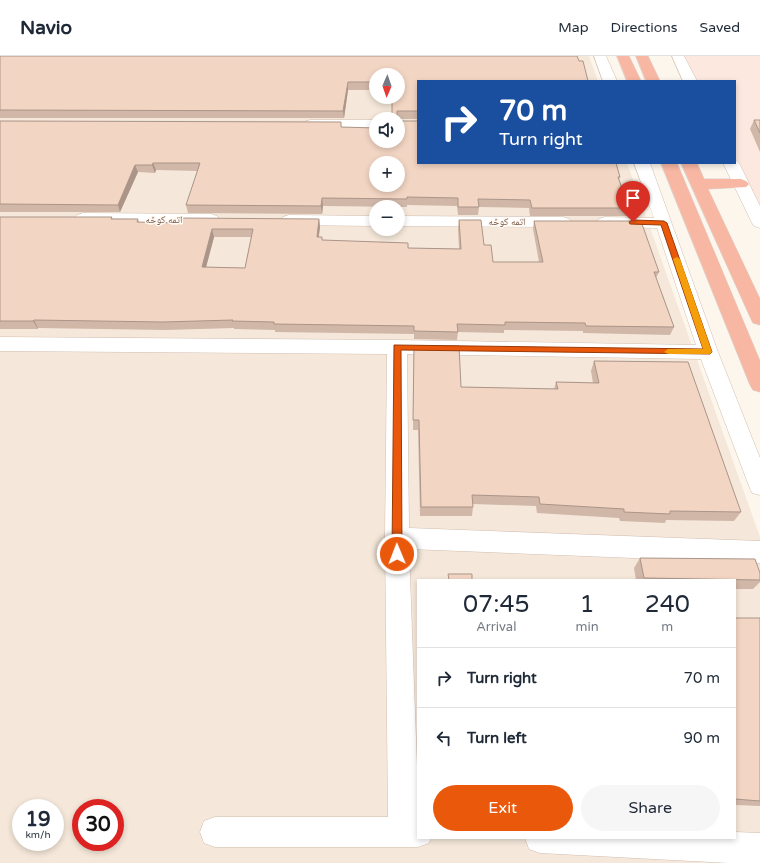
<!DOCTYPE html>
<meta charset="utf-8">
<style>
body{margin:0;font-family:"Varela Round","Noto Naskh Arabic",sans-serif;background:#f6f6f7;color:#1f2937;height:100vh;display:flex;flex-direction:column;font-size:15px;white-space:nowrap}
*{box-sizing:border-box;margin:0}
p{font-size:13px;color:#747a83}
.icon{flex:none;width:22px;height:22px;fill:none;stroke:currentColor;stroke-width:2;stroke-linecap:round;stroke-linejoin:round}
.map{position:relative;flex:1;overflow:hidden}
.drawer{position:absolute;left:417px;top:523px;width:319px;height:260px;display:flex;flex-direction:column;background:#fff;border-radius:0px;box-shadow:0 2px 6px #0003}
.drawer>*{flex:none}
.banner{position:absolute;left:417px;top:24px;width:319px;height:84px;border-radius:0px;box-shadow:0 2px 6px #0003;background:#1a4fa0;color:#fff;overflow:hidden}
.needle{width:26px;rotate:182deg}
.buttons{position:absolute;left:369px;top:12px;display:grid;gap:8px}
.buttons a{display:grid;place-items:center;width:36px;height:36px;border-radius:50%;background:#fff;box-shadow:0 2px 6px #0003;font-size:20px}
.speed{position:absolute;left:12px;top:743px;display:flex;gap:8px;font-size:20px;font-weight:700;text-align:center}
.speed>*{display:grid;place-content:center;width:52px;height:52px;border-radius:50%;background:#fff;box-shadow:0 2px 6px #0003;line-height:1}
.speed small{font-size:10px;font-weight:400}
.speed .limit{border:6px solid #d22;background:#fff;color:#111}
.pin{position:absolute;display:grid;place-items:center;width:34px;height:34px;color:#fff;margin:-41px -17px;border-radius:50% 50% 50% 0;rotate:-45deg;box-shadow:0 0 4px #0007}
.pin .icon{rotate:45deg}
.me{position:absolute;width:44px;margin:-22px;rotate:359deg;stroke-linejoin:round;filter:drop-shadow(0 0 3px #0008)}
.turn{display:flex;align-items:center;gap:14px;height:84px;padding:0 16px;font-size:18px}
.turn .icon{width:52px;height:52px;stroke-width:2.5}
.turn b{display:block;font-size:28px;line-height:34px}
.eta{display:flex;justify-content:space-evenly;align-items:center;height:68px;text-align:center}
.eta b{font-size:24px;font-weight:600;line-height:28px}
.cta{display:flex;gap:8px;margin-top:auto;padding:8px 16px}
.cta a{flex:1;height:46px;border-radius:24px;background:#ea580c;color:#fff;font-size:16px;font-weight:600;line-height:46px;text-align:center}
.cta a+a{background:#f6f6f7;color:#1f2937}
ul{padding:0;list-style:none}
li{display:flex;align-items:center;gap:12px;height:60px;padding:0 16px;border-top:1px solid #e0e1e3}
li div{flex:1}
li b{display:block;font-size:15px}
li em{font-style:normal}
header{display:flex;align-items:center;gap:24px;box-sizing:border-box;height:56px;padding:0 20px;background:#fff;border-bottom:1px solid #e0e1e3}
header strong{font-size:19px}
nav{display:flex;gap:22px;margin-inline-start:auto;font-size:14px}
.map>svg:first-child{display:block}
.residential{fill:#f5e8da;fill-rule:evenodd}
.commercial{fill:#fde8e0}
.lines{fill:none;stroke-linecap:round;stroke-linejoin:round}
.street-casing{stroke:#d1beb0;stroke-width:1}
.highway-casing{stroke:#dad1cd;stroke-width:1}
.street{fill:#fff;fill-rule:evenodd}
.highway{fill:#f7b7a3;fill-rule:evenodd}
.wall{fill:#d1b7a8;fill-rule:evenodd}
.shaded-wall{fill:#aa9588}
.building{fill:#f3d5c3;stroke:#aa9588;fill-rule:evenodd}
.route{fill:#ea580c;stroke:#983908}
.slow{fill:#f59e0b}
.labels{text-anchor:middle;stroke-width:3;stroke-linejoin:round;paint-order:stroke}
.far-street-label{font-size:10px;fill:#7a5c4d;stroke:#fffaf3}
</style>
<header>
<strong>Navio</strong>
<nav><a>Map</a><a>Directions</a><a>Saved</a></nav>
</header>
<div class="map">
<svg width="760" height="807" viewBox="0 0 760 807">
<rect width="100%" height="100%" fill="#fdf6ec"/>
<path class="residential" d="M0,0H589L598,25H418V107H627L760,481V807H0ZM376,19H398V41H376ZM376,63H398V85H376ZM376,107H398V129H376ZM376,151H398V173H376ZM418,524H735V782H418ZM21,752H55V786H21ZM81,752H115V786H81Z"/>
<polygon class="commercial" points="678,0 760,0 760,167 735,107 735,25 690,25"/>
<g class="lines">
<g class="street-casing">
<g id="street">
<polygon points="594,0 606,0 617,25 603,25"/>
<polygon points="672,0 684,0 697,25 683,25"/>
<polygon points="311,64 376,64 376,72 306,71 304,68 306,65"/>
<polygon points="735,103 739,107 760,150 760,172 754,170 752,167 723,107 735,107"/>
<polygon points="634,107 650,107 718,296 760,402 760,439 752,437 749,430 701,303 407,298 409,472 760,485 760,507 409,493 418,737 418,782 431,782 429,787 418,791 215,791 204,787 200,776 204,765 215,761 388,761 385,482 387,298 0,295 0,281 397,284 696,289 657,172 605,171 599,169 597,166 599,163 605,161 654,162"/>
<polygon points="83,157 211,158 217,160 219,163 217,166 211,168 83,167 77,165 75,162 77,159"/>
<polygon points="289,159 376,160 376,170 289,169 283,167 281,164 283,161"/>
<polygon points="398,160 563,161 569,163 571,166 569,169 563,171 398,170"/>
<polygon points="735,776 760,777 760,807 729,807 540,797 529,793 525,782 735,782"/>
</g>
</g>
<g class="highway-casing">
<g id="highway">
<polygon points="617,0 629,0 641,25 627,25"/>
<polygon points="636,0 648,0 660,25 646,25"/>
<polygon points="661,107 677,107 760,305 760,336 753,334 750,329"/>
<polygon points="681,107 697,107 704,123 741,123 746,125 749,128 746,131 708,133 760,243 760,269 753,267 751,263"/>
</g>
</g>
<use href="#street" class="street"/>
<use href="#highway" class="highway"/>
</g>
<g class="wall">
<polygon points="0,0 579,5 418,25 418,63 392,63 398,19 376,19 376,34 348,34 344,62 0,62"/>
<polygon points="754,64 760,64 760,96 750,73"/>
<polygon points="0,65 342,71 620,121 619,123 629,152 627,160 530,160 529,152 479,151 478,159 458,159 457,150 407,149 407,151 323,150 322,158 188,157 186,149 198,115 156,114 155,117 138,116 120,156 0,156"/>
<path d="M0,161L138,163L139,166L179,167L319,163L320,171L319,181L322,184L408,192L459,193L458,172L459,164L484,189L493,206H539L533,173L534,165L659,216L656,222L674,271L670,279L583,277V275L504,274V277L458,276L457,284L414,283V278L275,276V274L234,273V272L165,274L38,272V273H0ZM214,181H251L245,212L206,211Z"/>
<polygon points="414,290 461,331 554,333 556,326 593,327 591,315 594,305 741,456 734,465 666,464 665,467 620,465 619,462 537,457 536,450 473,448 473,451 472,460 420,460 418,374 413,374"/>
<polygon points="640,502 760,517 760,526 753,533 735,533 735,524 636,524 634,512"/>
<polygon points="735,562 760,562 760,750 735,749"/>
</g>
<g class="shaded-wall">
<polygon points="348,26 348,34 344,62 343,55"/>
<polygon points="153,107 156,114 155,117 152,109"/>
<polygon points="135,109 138,116 120,156 118,149"/>
<polygon points="322,142 323,150 322,158 321,150"/>
<polygon points="319,163 320,171 317,189 317,181"/>
<polygon points="212,173 214,181 204,219 202,211"/>
<polygon points="34,264 38,272 38,273 33,265"/>
</g>
<g class="building">
<polygon points="0,0 577,0 579,5 583,5 588,25 418,25 418,55 397,55 397,63 392,63 392,41 398,41 398,19 376,19 376,26 348,26 343,55 0,54"/>
<polygon points="754,64 760,64 760,77"/>
<path d="M0,65L341,66V71L376,72V85H398V65H418V107H616L620,121H618L629,152H532L530,144L478,143L479,151H458V142L407,141V143L322,142L321,150L186,149L200,107H153L152,109H135L118,149L0,148ZM376,107H398V129H376Z"/>
<path d="M0,161H112L111,163H138L137,166L179,167L181,162L319,163L317,181H322V184L408,187V192L461,193L459,164H481L484,189H491L493,206H543L534,165H634L635,168H642L659,216H654L674,271L586,270L585,267L505,266V269L457,268L458,276L414,275V270L274,268V266L232,265L233,264L163,266L34,264L33,265H0ZM212,173H253L245,212L202,211Z"/>
<polygon points="414,290 459,290 461,331 558,333 556,326 599,327 594,305 688,306 741,456 670,455 670,458 624,456 624,453 540,448 539,441 472,439 473,451 421,451 419,364 413,364"/>
<polygon points="640,502 755,503 760,517 760,524 644,522"/>
<polygon points="448,518 472,518 472,524 449,524"/>
<polygon points="735,562 760,562 760,745 735,743"/>
</g>
<polygon class="route" points="633,164 664,165 667,167 712,296 710,298 401,294 402,498 401,501 397,502 394,501 392,498 394,289 703,293 661,169 630,168 629,166"/>
<polygon class="slow" points="677,201 680,203 712,296 710,298 668,298 664,296 668,293 703,293 673,203"/>
<g class="labels">
<g class="far-street-label">
<text x="164" y="167">اتمه کوڅه</text>
<text x="507" y="169">اتمه کوڅه</text>
</g>
</g>
</svg>
<div class="buttons">
<a><svg class="needle" viewBox="-14 -14 28 28"><path d="M0-13l5 13h-10z" fill="#e53935"/><path d="M0 13l5-13h-10z" fill="#747a83"/></svg></a>
<a><svg class="icon" aria-label="sound" viewBox="0 0 24 24"><path d="M4 9h4l5-4v14l-5-4H4zM17 9q2 3 0 6"/></svg></a>
<a>+</a>
<a>−</a>
</div>
<div class="speed"><div>19<small>km/h</small></div><div class="limit">30</div></div>
<div class="pin" style="left:633px;top:166px;background:#d93025"><svg class="icon" aria-label="arrive" viewBox="0 0 24 24"><path d="M6 21V4h12l-3 4 3 4H6"/></svg></div>
<svg class="me" style="left:397px;top:498px" viewBox="-20 -20 40 40"><circle r="17" fill="#ea580c" stroke="#fff" stroke-width="3"/><path d="M0-11L8 9 0 5-8 9z" fill="#fff"/></svg>
<div class="banner">
<div class="turn"><svg class="icon" aria-label="right" viewBox="0 0 24 24"><path d="M7 20v-9h11M14 6l5 5-5 5"/></svg><div><b>70 m</b>Turn right</div></div>
</div>
<section class="drawer">
<div class="eta">
<div><b>07:45</b><p>Arrival</p></div>
<div><b>1</b><p>min</p></div>
<div><b>240</b><p>m</p></div>
</div>
<ul>
<li><svg class="icon" aria-label="right" viewBox="0 0 24 24"><path d="M7 20v-9h11M14 6l5 5-5 5"/></svg><div><b>Turn right</b></div><em>70 m</em></li>
<li><svg class="icon" aria-label="left" viewBox="0 0 24 24"><path d="M17 20v-9H6M10 6l-5 5 5 5"/></svg><div><b>Turn left</b></div><em>90 m</em></li>
</ul>
<div class="cta"><a>Exit</a><a>Share</a></div>
</section>
</div>
